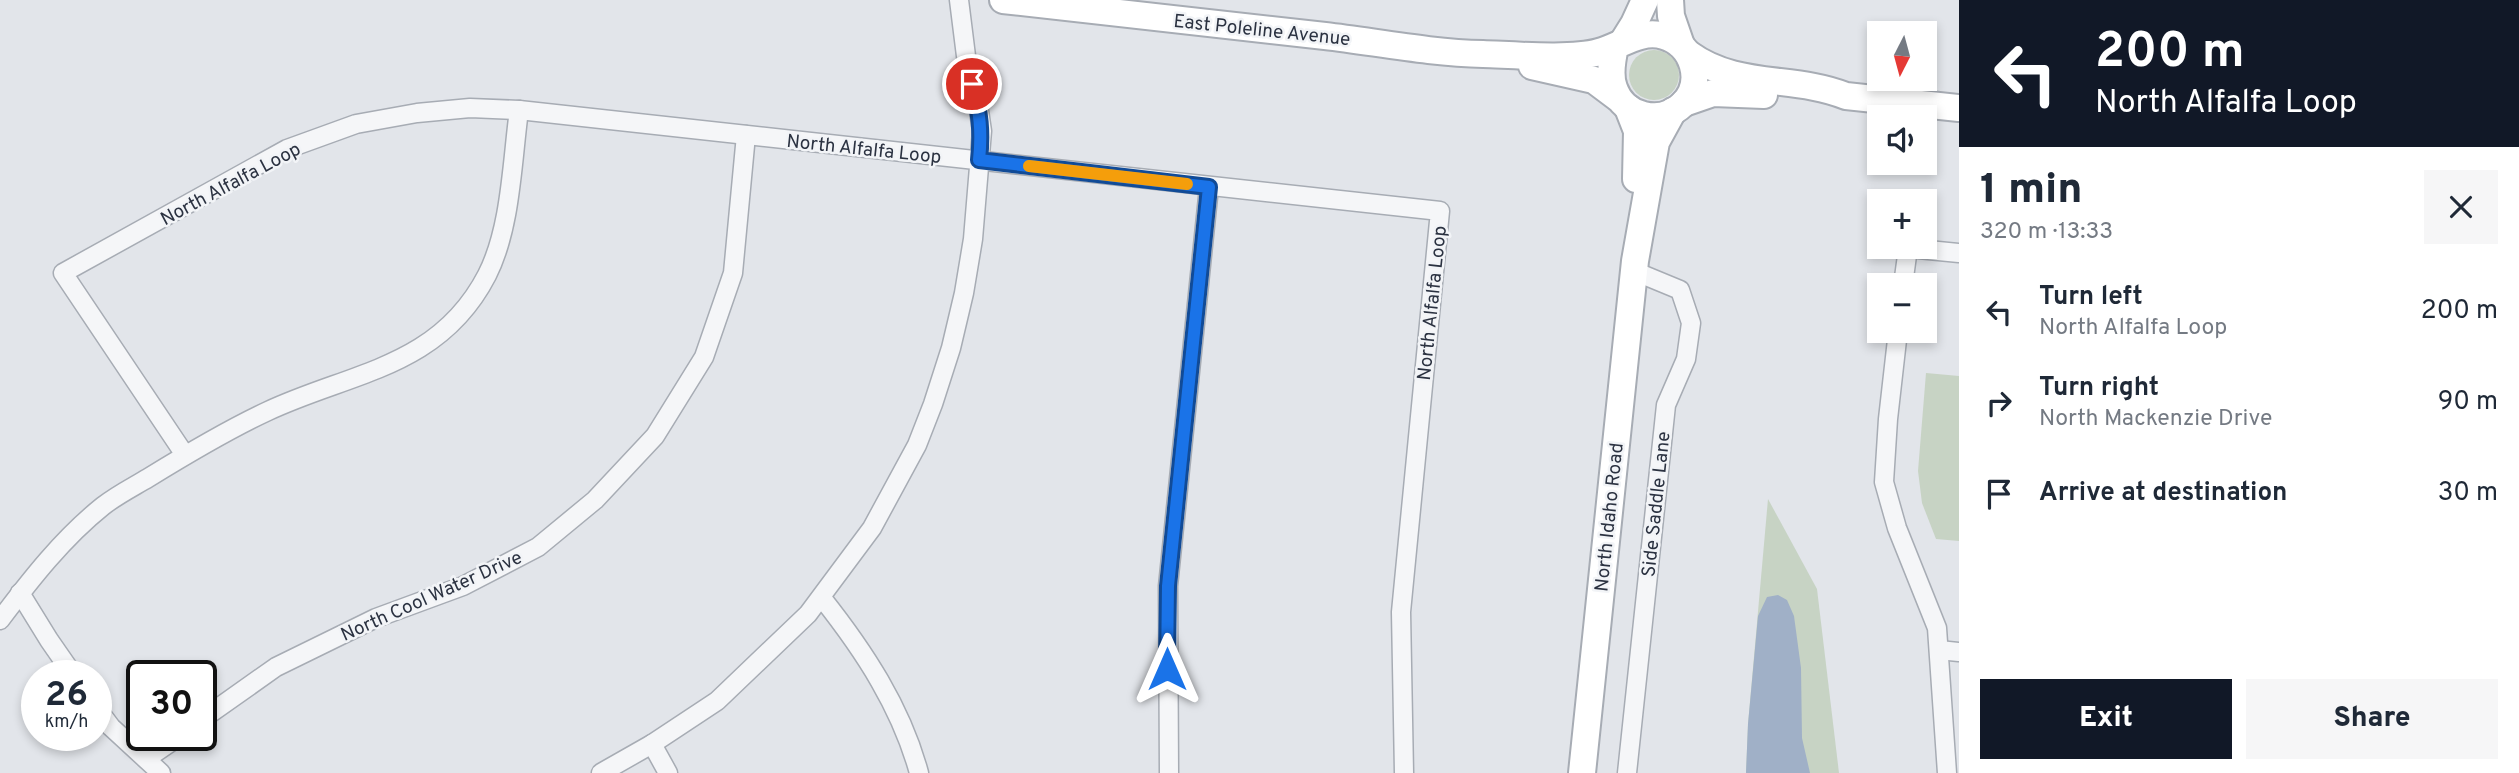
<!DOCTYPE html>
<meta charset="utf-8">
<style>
body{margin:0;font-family:Overpass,sans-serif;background:#f6f6f7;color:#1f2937;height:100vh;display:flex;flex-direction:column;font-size:26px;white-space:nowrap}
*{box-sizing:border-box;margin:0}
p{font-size:23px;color:#747a83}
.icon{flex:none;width:38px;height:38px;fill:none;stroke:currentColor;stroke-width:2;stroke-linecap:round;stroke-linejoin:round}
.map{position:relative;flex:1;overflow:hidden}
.panel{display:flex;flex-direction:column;background:#fff;width:560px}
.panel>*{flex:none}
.top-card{background:#111827;color:#fff;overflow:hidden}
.needle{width:46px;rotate:186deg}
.buttons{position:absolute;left:1867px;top:21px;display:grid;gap:14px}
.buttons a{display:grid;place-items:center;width:70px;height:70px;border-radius:0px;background:#fff;box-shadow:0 4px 10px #0003;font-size:35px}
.speed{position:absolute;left:21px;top:660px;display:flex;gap:14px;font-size:35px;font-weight:700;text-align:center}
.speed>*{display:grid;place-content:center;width:91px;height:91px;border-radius:50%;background:#fff;box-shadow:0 4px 10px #0003;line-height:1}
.speed small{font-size:18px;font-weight:400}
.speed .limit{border:4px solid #111;border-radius:10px;background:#fff;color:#111}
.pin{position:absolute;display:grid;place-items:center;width:60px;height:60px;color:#fff;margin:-30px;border:4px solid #fff;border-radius:50%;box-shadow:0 2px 7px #0007}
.me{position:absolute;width:77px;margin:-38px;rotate:0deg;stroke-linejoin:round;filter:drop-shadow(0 0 5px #0008)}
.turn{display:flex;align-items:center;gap:24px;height:147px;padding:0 21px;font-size:32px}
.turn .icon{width:91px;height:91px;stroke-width:2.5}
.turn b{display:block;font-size:49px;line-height:60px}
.round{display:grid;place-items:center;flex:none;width:74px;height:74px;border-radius:0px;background:#f6f6f7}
.head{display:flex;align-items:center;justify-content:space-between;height:119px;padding:0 21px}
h1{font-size:42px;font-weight:800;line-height:52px}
.cta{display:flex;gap:14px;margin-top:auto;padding:14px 21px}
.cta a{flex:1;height:80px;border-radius:0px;background:#111827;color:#fff;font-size:28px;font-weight:800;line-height:80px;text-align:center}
.cta a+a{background:#f6f6f7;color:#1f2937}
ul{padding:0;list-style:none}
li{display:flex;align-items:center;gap:21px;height:91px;padding:0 21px}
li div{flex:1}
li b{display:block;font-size:26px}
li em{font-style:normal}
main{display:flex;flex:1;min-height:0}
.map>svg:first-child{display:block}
.green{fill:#c7d3c4}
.water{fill:#a0b0c7}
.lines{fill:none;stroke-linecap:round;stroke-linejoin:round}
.minor-casing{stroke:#a7acb4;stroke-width:21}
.secondary-casing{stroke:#a7acb4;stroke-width:30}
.minor{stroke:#f5f6f8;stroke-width:18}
.secondary{stroke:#fff;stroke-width:26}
.route-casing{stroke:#114b97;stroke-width:18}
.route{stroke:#1a73e8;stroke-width:12}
.slow{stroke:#f59e0b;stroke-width:12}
.labels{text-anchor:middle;stroke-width:5;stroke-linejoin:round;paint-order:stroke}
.street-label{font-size:19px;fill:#2b3241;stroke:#f2f4f7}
</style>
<main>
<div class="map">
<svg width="1959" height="773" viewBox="0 0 1959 773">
<rect width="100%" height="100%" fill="#e2e5ea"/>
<g class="green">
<circle cx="1654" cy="75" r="25"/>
<polygon points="1926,373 1959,376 1959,541 1936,539 1922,503 1918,471"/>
<polygon points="1768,499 1817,589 1839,773 1746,773 1748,724"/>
</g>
<polygon class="water" points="1778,595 1787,600 1794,616 1801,668 1802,738 1810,773 1746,773 1748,724 1758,616 1767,597"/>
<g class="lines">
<g class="minor-casing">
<g id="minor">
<polyline points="1903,285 1908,248 1959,253"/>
<polyline points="1898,331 1888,419 1884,482 1897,528 1937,628 1947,773"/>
<polyline points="185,455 63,273 287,149 356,124 417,113 470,108 519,110 1440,211 1401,612 1404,773"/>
<polyline points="20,593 49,640 74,676"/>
<path d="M822,598C864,651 901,707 919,773"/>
<path d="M0,620C31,579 63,538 103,506C117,495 133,487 148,478C187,454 227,430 268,411C351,372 439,368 487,275C511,228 512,162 519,110"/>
<polyline points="1939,650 1959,652"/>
<polyline points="96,707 111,727 161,773"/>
<polyline points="201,720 276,667 376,618 463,586 538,547 595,500 655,436 704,357 733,273 746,135"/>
<polyline points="652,744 668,773"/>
<polyline points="146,759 181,735"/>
<polyline points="601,773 652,744 717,701 808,614 872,528 917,445 933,404 951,348 964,293 973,239 982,131 978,104 967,64 959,0"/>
<polyline points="1169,773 1168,586 1209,187"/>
<polyline points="1627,773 1666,405 1686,359 1691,323 1680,290 1634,271"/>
</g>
</g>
<g class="secondary-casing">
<g id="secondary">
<path d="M1003,0C1110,12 1217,24 1325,36C1376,42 1431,53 1483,54C1513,55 1572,60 1599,52C1621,46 1640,29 1664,36C1693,44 1705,82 1683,104C1661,126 1624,117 1614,88C1609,75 1612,60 1615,47"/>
<polyline points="1670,0 1671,16 1681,45"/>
<polyline points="1624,40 1634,24 1645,0"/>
<path d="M1689,54C1737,89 1794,75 1846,96L1959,108"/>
<polyline points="1532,66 1594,80 1618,98"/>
<polyline points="1684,103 1713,93 1764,95"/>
<polyline points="1628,108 1637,131 1636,179"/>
<polyline points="1582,773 1635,261 1656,142 1673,111"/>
</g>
</g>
<use href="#minor" class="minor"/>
<use href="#secondary" class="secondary"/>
</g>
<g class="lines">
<g class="route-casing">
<path id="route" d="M972,84C980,111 982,133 979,160L1209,187L1168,586L1167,669"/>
</g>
<use href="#route" class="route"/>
<polyline class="slow" points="1029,166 1187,184"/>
</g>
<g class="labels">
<g class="street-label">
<text transform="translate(1262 29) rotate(6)" y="7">East Poleline Avenue</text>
<text transform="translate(864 148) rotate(6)" y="7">North Alfalfa Loop</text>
<text transform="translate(230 183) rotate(-28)" y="7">North Alfalfa Loop</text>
<text transform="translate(1431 303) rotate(-84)" y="7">North Alfalfa Loop</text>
<text transform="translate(1655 504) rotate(-84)" y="7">Side Saddle Lane</text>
<text transform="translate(1608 517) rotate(-84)" y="7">North Idaho Road</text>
<text transform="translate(431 595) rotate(-24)" y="7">North Cool Water Drive</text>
</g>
</g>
</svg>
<div class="buttons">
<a><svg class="needle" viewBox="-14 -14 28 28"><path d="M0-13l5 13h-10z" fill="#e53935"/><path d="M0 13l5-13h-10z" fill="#747a83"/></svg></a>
<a><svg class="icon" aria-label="sound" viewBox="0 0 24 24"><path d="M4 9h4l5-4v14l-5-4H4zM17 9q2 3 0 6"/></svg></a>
<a>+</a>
<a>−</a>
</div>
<div class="speed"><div>26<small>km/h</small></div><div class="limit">30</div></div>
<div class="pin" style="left:972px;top:84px;background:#d93025"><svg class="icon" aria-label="arrive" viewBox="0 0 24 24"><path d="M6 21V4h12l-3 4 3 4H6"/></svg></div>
<svg class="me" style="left:1167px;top:669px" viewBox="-20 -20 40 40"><path d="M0-17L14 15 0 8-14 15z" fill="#1a73e8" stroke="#fff" stroke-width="4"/></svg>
</div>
<section class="panel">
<div class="top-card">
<div class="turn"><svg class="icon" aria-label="left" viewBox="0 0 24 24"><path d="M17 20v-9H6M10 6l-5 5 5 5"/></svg><div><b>200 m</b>North Alfalfa Loop</div></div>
</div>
<div class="head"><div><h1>1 min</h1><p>320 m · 13:33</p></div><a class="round"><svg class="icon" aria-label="close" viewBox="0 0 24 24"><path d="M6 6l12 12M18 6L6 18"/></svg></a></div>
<ul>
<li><svg class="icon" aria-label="left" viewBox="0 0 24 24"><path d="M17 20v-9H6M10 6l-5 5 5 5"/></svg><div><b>Turn left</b><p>North Alfalfa Loop</p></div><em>200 m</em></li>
<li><svg class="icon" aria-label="right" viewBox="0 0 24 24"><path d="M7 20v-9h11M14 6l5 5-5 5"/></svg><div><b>Turn right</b><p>North Mackenzie Drive</p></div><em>90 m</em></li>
<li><svg class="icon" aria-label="arrive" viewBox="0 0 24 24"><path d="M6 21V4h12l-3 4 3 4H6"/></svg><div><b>Arrive at destination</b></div><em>30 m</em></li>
</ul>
<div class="cta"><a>Exit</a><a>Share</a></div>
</section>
</main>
